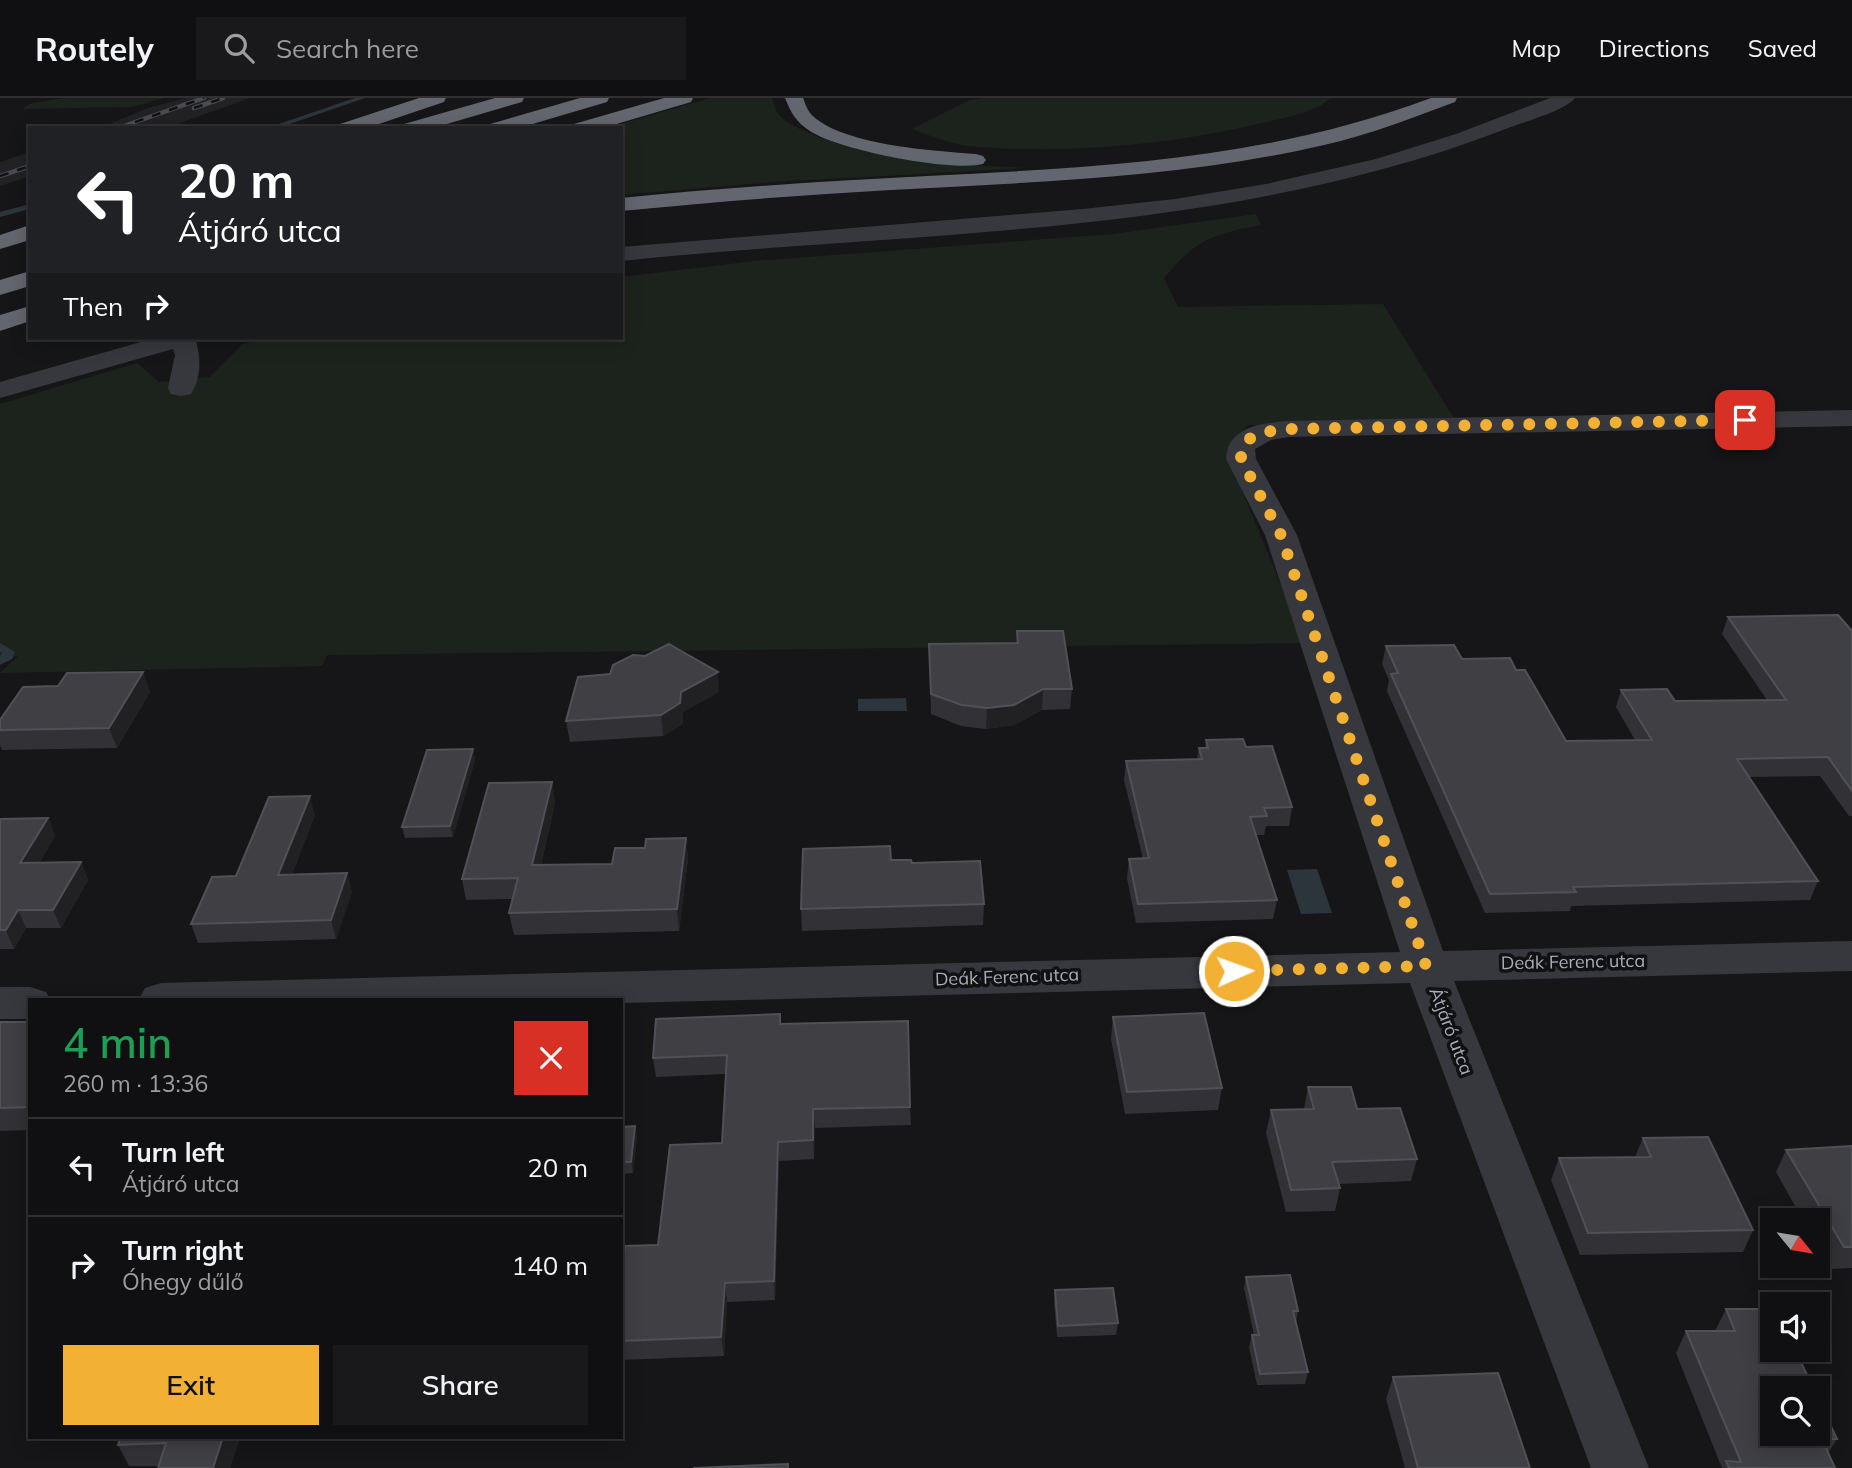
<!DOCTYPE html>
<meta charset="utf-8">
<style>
body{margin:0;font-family:Mulish,sans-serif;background:#19191b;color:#f1f3f6;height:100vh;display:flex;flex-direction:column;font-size:26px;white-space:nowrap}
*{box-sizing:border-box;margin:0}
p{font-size:23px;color:#9c9d9f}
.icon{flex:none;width:38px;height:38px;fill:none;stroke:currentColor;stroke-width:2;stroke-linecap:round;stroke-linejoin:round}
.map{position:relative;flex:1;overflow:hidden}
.details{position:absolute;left:28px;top:900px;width:595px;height:441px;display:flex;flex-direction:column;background:#101012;border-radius:0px;box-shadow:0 4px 18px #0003,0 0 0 2px #303032}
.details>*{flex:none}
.top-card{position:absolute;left:28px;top:28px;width:595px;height:214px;border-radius:0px;box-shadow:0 4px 18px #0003,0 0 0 2px #303032;background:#202124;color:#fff;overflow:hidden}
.needle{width:46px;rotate:120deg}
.tools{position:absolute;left:1760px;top:1110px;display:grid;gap:14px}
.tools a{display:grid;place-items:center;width:70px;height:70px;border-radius:0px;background:#101012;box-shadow:0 4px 18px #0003,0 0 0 2px #303032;font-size:35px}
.pin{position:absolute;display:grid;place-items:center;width:60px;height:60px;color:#fff;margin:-30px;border-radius:14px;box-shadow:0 4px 10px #0006}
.me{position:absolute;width:77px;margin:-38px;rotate:88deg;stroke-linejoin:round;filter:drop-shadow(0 0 5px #0008)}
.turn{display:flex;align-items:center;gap:24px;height:147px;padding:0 35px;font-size:32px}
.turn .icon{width:91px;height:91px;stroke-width:2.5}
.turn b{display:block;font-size:49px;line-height:60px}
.then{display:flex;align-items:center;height:66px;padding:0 35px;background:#0003;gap:14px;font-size:26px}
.round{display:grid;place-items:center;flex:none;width:74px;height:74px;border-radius:0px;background:#19191b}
.headline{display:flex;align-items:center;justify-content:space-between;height:119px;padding:0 35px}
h1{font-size:42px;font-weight:600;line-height:52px;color:#1e9e55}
.button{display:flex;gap:14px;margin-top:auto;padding:14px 35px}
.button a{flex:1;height:80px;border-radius:0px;background:#f2b134;color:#111;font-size:28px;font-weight:600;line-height:80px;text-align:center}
.button a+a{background:#19191b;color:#f1f3f6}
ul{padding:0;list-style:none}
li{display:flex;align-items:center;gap:21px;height:98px;padding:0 35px;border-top:2px solid #303032}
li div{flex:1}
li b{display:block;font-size:26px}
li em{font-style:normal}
header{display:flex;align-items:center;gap:42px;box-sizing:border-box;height:98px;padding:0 35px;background:#101012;border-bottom:2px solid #303032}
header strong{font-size:33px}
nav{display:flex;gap:38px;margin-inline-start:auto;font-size:24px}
.search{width:490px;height:63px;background:#19191b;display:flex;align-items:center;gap:18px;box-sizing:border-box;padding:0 24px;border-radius:0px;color:#9c9d9f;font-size:26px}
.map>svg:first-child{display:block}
.built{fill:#222225}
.green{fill:#1c231d}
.water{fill:#2c353c}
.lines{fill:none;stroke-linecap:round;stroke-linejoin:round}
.stream{fill:#2c353c;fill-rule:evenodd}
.minor{fill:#37383d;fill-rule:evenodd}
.highway{fill:#63666e;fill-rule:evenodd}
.rail-casing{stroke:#4a4c52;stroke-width:4.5}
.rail{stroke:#111113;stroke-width:2.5;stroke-dasharray:9;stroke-linecap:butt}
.wall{fill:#323236}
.shaded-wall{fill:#212124}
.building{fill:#3f3f44;stroke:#4f5156;stroke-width:2}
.route{stroke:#f2b134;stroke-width:12;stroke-dasharray:0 21.6}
.labels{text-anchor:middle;stroke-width:7;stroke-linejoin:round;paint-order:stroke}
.street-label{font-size:18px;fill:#a8adb8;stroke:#111113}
</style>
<header>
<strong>Routely</strong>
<div class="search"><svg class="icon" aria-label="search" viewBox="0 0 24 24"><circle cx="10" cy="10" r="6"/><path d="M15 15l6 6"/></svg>Search here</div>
<nav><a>Map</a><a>Directions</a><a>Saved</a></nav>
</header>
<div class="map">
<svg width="1852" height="1370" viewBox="0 0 1852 1370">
<rect width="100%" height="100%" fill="#161618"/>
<g class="built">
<polygon points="186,0 250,0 166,30 100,30 148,10"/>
<polygon points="30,54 30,78 0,88 0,64"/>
</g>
<g class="green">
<polygon points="66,0 164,0 132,9 22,11 32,5"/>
<path d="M710,0H772C774,6 776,15 781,19C790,28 807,34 819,39C886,64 955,66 1026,70L773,84L621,97V30H607Z"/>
<path d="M984,0H1330C1317,14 1290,18 1271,23C1176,46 1077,56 979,49C956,48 933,39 912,31L970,2Z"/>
<path d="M1256,116L1261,127C1211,137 1198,140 1164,180L1178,209L1383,206L1455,322L1248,327L1233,342L1226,354L1305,545L327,557L322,568L0,575L18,558L0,560V306L137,265L159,284L210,279L243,246L270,240H621V179L755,163L1113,136Z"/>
</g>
<g class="water">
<polygon points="906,600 907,613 858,613 858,601"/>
<polygon points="1317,771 1332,815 1301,816 1287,772"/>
</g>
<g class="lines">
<g class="stream">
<polygon points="355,0 365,0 278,30 267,30"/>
<polygon points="30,106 30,111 0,119 0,114"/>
<polygon points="0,545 15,554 12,561 0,567 0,558 2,555 0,554"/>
</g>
<g class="minor">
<path d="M1550,0H1575C1565,13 1520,25 1503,32C1222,140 916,132 621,163V149L1083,111L1175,101L1266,86L1376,61L1456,36Z"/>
<path d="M155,240H195C201,258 202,279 191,296L181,298L171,296L168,290L175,257L173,251L0,300V284Z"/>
<path d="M1852,312V328L1288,339L1271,342L1255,351L1256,361L1297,437L1443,853L1852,843V873L1454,883L1649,1370H1591L1410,885L621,905V901H139L145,890L161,885L1400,854L1265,437L1226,361C1227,329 1262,325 1288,323Z"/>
<polygon points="0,889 30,889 46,894 50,901 30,901 30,921 0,921"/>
</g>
<g class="highway">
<polygon points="419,0 446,0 444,4 367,30 337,30 340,26"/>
<polygon points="495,0 524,0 522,4 433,30 401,30 404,26"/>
<polygon points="580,0 609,0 607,4 519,30 487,30 490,26"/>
<polygon points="664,0 693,0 691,4 603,30 571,30 574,26"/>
<path d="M785,0H803C805,5 807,11 810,15C838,47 935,53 976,56L983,58L986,62L983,66C951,74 838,52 810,33C796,24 791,15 785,0Z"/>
<path d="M1431,0H1457L1455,4C1412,20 1369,37 1324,47C1181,80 1036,84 891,92C801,97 711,104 621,113V100C723,90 825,83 927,78C1102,69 1265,62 1431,0Z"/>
<polygon points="30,127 30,142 0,151 0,137"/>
<polygon points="30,173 30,188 0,197 0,182"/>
<polygon points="30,208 30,223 0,233 0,217"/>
</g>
<g class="rail-casing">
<g id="rail">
<polyline points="194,10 223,0"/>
<polyline points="118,30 204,0"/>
<polyline points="0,78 30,68"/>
</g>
</g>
<use href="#rail" class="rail"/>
</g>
<g class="wall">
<polygon points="1728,519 1852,533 1852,718 1849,718 1820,678 1749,679 1818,783 1810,802 1571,808 1570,813 1485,815 1387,593 1389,582 1382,566 1386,548 1462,561 1516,572 1566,643 1635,642 1616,609 1621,592 1675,603 1767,602 1722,536"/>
<polygon points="1017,533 1072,591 1070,611 1042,612 1014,627 986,631 961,628 931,616 929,546 1016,545"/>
<polygon points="143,574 150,594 117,650 2,652 0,647 0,622 58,588"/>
<polygon points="719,594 683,614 683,626 663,638 570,644 566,623"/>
<polygon points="1206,642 1246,649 1292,709 1289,728 1266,728 1264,737 1256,737 1277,802 1273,821 1136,825 1127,780 1129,761 1143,761 1124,682 1126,663 1197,661 1199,650 1205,650"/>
<polygon points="473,651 475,662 453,739 405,740 402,729"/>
<polygon points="552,684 555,705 541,767 612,766 645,750 686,740 688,761 679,833 514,837 509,815 512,801 466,802 462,781"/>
<polygon points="315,717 292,776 352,794 336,841 198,845 191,826 236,778"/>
<polygon points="48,720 55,738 39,765 81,764 88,782 61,830 26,830 14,851 0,851 0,721"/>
<polygon points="891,762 912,765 984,806 983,827 802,833 801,811"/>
<polygon points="1113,919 1222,990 1218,1012 1125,1016 1111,941"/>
<polygon points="0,924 30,924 30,1032 0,1033"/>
<polygon points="781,926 910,1009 911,1027 815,1030 814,1061 779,1063 775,1202 727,1204 724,1258 621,1262 621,1187 658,1147 722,1045 726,976 656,979 653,960"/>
<polygon points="1308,989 1357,1011 1417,1061 1411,1083 1339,1086 1340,1090 1335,1113 1286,1114 1266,1035 1271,1012 1304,1011"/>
<polygon points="621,1029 637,1039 633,1075 621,1076"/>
<polygon points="1643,1040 1753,1132 1743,1154 1580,1157 1551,1082 1559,1060 1635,1059"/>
<polygon points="1852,1048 1852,1170 1832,1171 1818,1148 1818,1122 1803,1122 1776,1074 1786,1052"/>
<polygon points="1246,1179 1298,1213 1296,1224 1308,1274 1305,1286 1257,1287 1249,1249 1252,1237 1254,1237 1244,1190"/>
<polygon points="1055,1192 1118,1225 1116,1237 1057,1239 1054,1203"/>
<polygon points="1726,1211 1837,1341 1828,1355 1835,1370 1722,1370 1676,1255 1686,1233 1715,1233"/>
<polygon points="1393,1279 1530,1370 1405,1370 1386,1301"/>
<polygon points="240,1339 230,1370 158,1370 159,1368 129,1368 118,1347"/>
</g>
<g class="shaded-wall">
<polygon points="143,574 150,594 117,650 109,630"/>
<polygon points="718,574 719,594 683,614 683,626 663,638 661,617 681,594"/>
<polygon points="1043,591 1042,612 1014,627 986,631 987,610"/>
<polygon points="473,651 475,662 453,739 450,728"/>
<polygon points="552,684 555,705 536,788 532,767"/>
<polygon points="310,698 315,717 284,796 278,777"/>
<polygon points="48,720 55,738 28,783 20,765"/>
<polygon points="686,740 688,761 679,833 677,811"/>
<polygon points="81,764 88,782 61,830 53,812"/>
<polygon points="347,775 352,794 336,841 331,822"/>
<polygon points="18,812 26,830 14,851 6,832"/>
<polygon points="813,1011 815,1030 814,1061 813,1042"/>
<polygon points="635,1028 637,1039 633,1075 631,1064"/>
<polygon points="778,1044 779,1063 775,1202 774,1183"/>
<polygon points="725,1185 727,1204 724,1258 721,1239"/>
<polygon points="223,1339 240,1339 230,1370 213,1370"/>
</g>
<g class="building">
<polygon points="1838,517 1852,533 1852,693 1828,659 1737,661 1818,783 1573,789 1576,794 1490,796 1391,576 1398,575 1386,548 1454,547 1462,561 1510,560 1516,572 1525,572 1566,643 1652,642 1621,592 1667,591 1675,603 1786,602 1728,519"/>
<polygon points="1017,533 1063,533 1072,591 1043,591 1014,607 987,610 962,607 931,596 929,546 1018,545"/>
<polygon points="669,546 718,574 681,594 680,605 661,617 566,623 578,579 610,576 613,567 633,557 645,558"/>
<polygon points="143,574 109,630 0,632 0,622 23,589 58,588 67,575"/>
<polygon points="1243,641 1246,649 1272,648 1292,709 1264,710 1267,718 1250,719 1277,802 1138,806 1129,761 1149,760 1126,663 1202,661 1199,650 1208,650 1206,642"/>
<polygon points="473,651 450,728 402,729 427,652"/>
<polygon points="552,684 532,767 612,766 615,750 645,750 646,741 686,740 677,811 509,815 518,780 462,781 489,685"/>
<polygon points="310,698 278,777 347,775 331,822 191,826 212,779 236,778 269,699"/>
<polygon points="48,720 20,765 81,764 53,812 18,812 6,832 0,832 0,721"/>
<polygon points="890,748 891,762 911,762 912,765 980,763 984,806 801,811 803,751"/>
<polygon points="1204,915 1222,990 1127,994 1113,919"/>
<polygon points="780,916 780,926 908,923 910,1009 813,1011 813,1042 778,1044 774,1183 725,1185 721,1239 621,1243 621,1187 625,1148 658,1147 670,1047 722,1045 727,957 653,960 656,921"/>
<polygon points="0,924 30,924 30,1009 0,1010"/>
<polygon points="1308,989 1351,989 1357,1011 1400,1010 1417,1061 1332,1064 1340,1090 1291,1092 1271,1012 1314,1011"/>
<polygon points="635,1028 631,1064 621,1064 621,1029"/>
<polygon points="1708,1039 1753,1132 1588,1135 1559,1060 1651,1059 1643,1040"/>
<polygon points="1852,1048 1852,1149 1844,1149 1786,1052"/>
<polygon points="1290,1177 1298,1213 1293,1213 1308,1274 1260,1276 1252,1237 1259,1237 1246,1179"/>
<polygon points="1113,1190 1118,1225 1058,1228 1055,1192"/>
<polygon points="1726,1211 1773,1211 1773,1251 1795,1251 1813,1290 1773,1290 1773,1335 1818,1335 1818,1301 1837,1341 1822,1341 1835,1370 1729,1370 1726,1363 1741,1364 1686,1233 1735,1233"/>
<polygon points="1498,1275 1530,1370 1418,1370 1393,1279"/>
<polygon points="121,1339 223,1339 213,1370 158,1370 166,1345 118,1347"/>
<polygon points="788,1366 788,1370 693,1370"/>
</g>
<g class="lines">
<path class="route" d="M1234,873L1426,868L1281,437L1241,361C1241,334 1266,334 1288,331L1745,322"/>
</g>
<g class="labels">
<g class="street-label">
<text transform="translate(1573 864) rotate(-1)" y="6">Deák Ferenc utca</text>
<text transform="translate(1007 879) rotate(-2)" y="6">Deák Ferenc utca</text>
<text transform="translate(1451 933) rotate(69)" y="6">Átjáró utca</text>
</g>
</g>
</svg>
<div class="tools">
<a><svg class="needle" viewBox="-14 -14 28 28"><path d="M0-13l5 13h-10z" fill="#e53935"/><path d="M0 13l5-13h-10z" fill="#9c9d9f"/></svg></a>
<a><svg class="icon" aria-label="sound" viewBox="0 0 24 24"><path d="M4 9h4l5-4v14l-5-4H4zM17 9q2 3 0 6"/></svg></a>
<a><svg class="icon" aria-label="search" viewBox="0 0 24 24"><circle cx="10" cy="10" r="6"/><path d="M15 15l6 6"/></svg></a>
</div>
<div class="pin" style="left:1745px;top:322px;background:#d93025"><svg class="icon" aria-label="arrive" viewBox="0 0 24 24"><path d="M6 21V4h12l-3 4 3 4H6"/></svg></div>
<svg class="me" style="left:1234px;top:873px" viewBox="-20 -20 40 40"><circle r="17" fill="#f2b134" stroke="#fff" stroke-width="3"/><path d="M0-11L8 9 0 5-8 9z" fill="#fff"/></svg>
<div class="top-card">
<div class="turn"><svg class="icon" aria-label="left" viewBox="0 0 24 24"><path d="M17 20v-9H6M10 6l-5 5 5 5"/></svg><div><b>20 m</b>Átjáró utca</div></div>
<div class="then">Then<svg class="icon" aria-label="right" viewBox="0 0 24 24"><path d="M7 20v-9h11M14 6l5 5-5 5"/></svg></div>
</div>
<section class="details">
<div class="headline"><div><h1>4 min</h1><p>260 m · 13:36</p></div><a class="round" style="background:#d93025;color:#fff"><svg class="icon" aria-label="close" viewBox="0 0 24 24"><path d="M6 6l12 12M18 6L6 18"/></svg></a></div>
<ul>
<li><svg class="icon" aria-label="left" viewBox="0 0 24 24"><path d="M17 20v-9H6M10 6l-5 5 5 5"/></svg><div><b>Turn left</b><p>Átjáró utca</p></div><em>20 m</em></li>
<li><svg class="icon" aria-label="right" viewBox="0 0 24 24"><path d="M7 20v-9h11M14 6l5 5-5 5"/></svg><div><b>Turn right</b><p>Óhegy dűlő</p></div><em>140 m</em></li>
</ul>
<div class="button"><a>Exit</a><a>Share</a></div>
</section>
</div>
